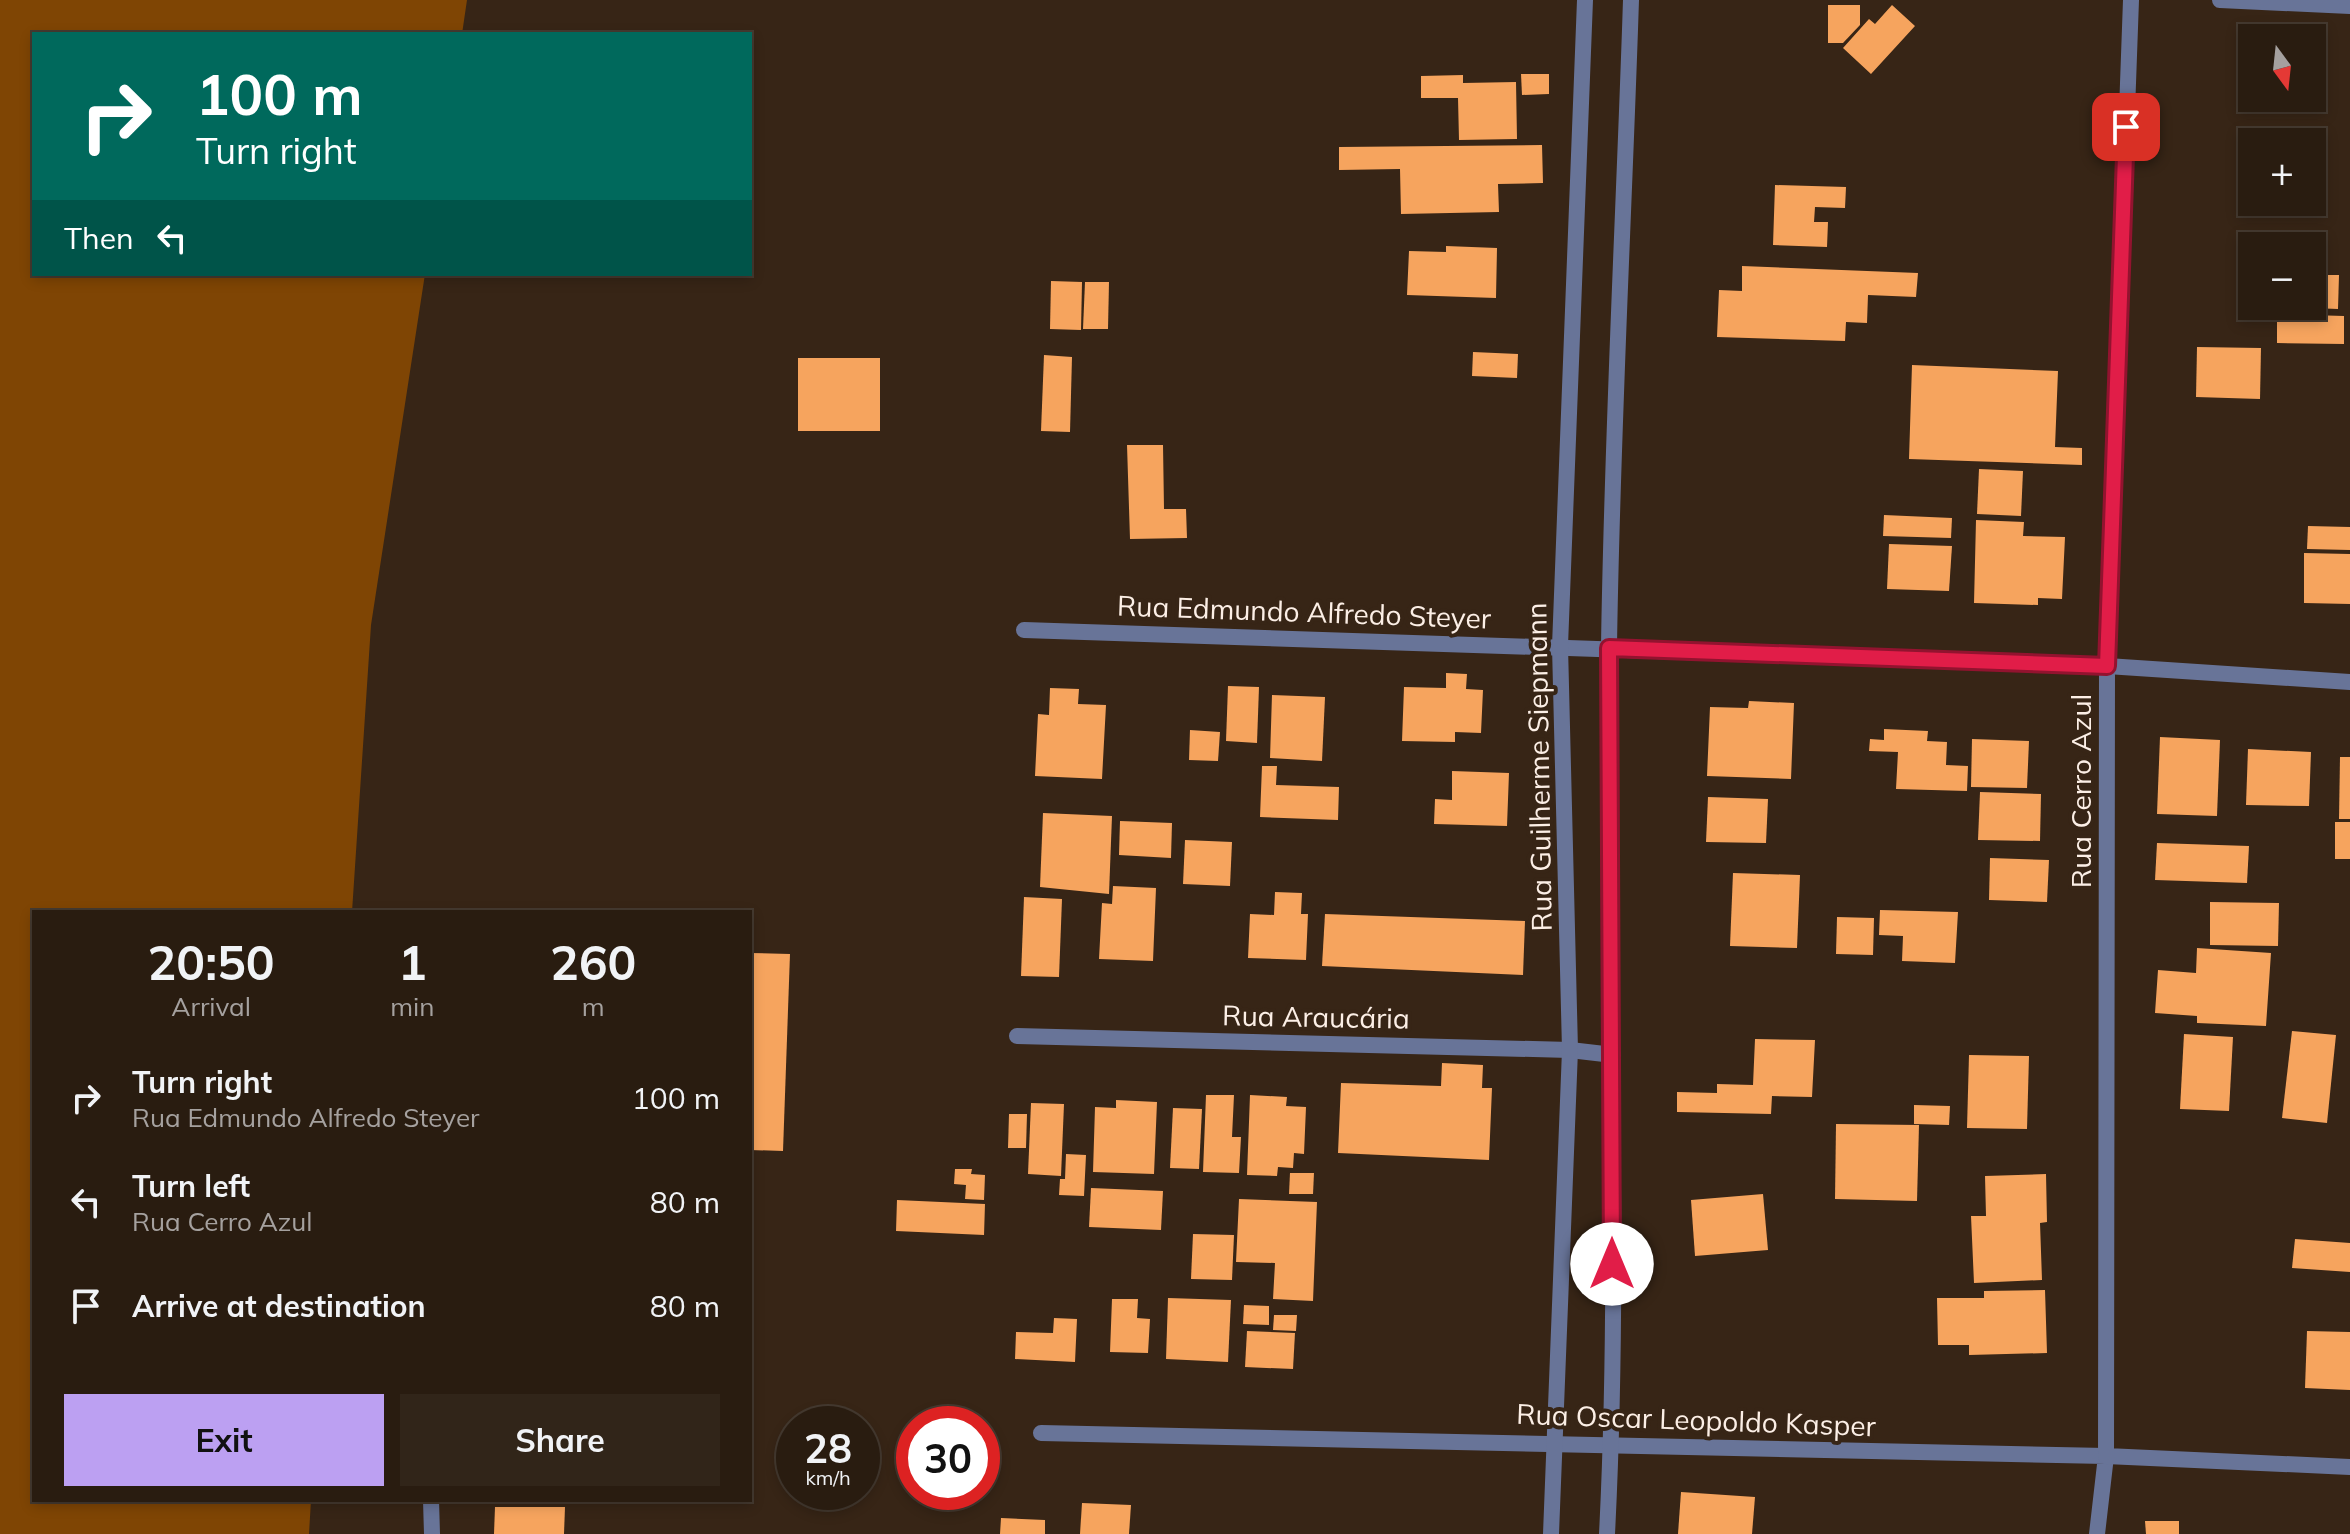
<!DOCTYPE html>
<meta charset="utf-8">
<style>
body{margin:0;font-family:Mulish,sans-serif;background:#312519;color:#f1f3f6;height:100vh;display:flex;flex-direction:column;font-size:30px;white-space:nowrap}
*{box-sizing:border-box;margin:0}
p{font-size:26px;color:#a5a19f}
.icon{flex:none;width:44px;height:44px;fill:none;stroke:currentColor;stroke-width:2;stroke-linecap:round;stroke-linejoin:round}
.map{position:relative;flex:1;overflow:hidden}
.details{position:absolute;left:32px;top:910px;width:720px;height:592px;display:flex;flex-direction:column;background:#291c10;border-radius:0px;box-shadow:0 4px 12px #0003,0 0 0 2px #453a30}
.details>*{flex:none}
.banner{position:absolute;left:32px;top:32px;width:720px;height:244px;border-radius:0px;box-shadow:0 4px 12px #0003,0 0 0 2px #453a30;background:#00695c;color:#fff;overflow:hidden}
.needle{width:52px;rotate:165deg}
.fabs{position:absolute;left:2238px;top:24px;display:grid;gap:16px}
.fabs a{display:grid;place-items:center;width:88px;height:88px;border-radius:0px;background:#291c10;box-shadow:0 4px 12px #0003,0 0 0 2px #453a30;font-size:40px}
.speed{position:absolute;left:776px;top:1406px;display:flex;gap:16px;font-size:40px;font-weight:700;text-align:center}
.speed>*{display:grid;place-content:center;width:104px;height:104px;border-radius:50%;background:#291c10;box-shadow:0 4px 12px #0003,0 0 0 2px #453a30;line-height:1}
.speed small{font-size:20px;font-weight:400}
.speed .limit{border:12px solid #d22;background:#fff;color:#111}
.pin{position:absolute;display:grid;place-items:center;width:68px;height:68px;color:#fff;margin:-34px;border-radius:16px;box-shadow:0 4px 12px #0006}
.me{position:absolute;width:88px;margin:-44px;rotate:0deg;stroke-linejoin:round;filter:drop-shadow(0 0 6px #0008)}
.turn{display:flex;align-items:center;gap:28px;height:168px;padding:0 32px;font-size:36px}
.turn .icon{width:104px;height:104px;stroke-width:2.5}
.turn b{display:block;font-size:56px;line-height:68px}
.then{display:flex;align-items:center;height:76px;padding:0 32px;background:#0003;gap:16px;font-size:30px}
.eta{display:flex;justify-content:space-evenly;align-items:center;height:136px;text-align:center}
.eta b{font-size:48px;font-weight:700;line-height:56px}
.action{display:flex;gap:16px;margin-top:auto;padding:16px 32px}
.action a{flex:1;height:92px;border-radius:0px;background:#bca0f2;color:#111;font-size:32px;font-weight:700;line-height:92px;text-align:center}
.action a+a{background:#312519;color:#f1f3f6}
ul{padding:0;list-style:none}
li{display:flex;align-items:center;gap:24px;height:104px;padding:0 32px}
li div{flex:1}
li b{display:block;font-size:30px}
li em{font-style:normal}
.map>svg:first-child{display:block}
.forest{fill:#7f4504}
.building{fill:#f6a45e}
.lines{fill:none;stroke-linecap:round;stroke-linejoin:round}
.minor{stroke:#687498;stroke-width:16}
.tertiary{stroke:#687498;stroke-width:16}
.route-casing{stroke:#92132f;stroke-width:20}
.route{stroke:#e11d48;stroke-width:14}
.labels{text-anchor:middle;stroke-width:8;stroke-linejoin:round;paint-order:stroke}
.street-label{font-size:28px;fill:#fcefe6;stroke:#372516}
</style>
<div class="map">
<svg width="2350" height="1534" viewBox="0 0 2350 1534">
<rect width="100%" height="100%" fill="#372516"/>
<polygon class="forest" points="0,0 467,0 462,34 34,34 34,274 425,274 371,625 352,912 34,912 34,1500 311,1500 309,1534 0,1534"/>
<g class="building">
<polygon points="1828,5 1860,5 1860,25 1843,43 1828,43"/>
<polygon points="1892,5 1915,26 1871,74 1843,48 1869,19 1875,24"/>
<polygon points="1521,74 1549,74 1549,94 1522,95"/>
<polygon points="1463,75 1463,83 1516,82 1517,139 1459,140 1458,98 1421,98 1421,76"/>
<polygon points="1542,145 1543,183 1498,184 1499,212 1401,214 1400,169 1339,170 1339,147"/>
<polygon points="1775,185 1846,187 1845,208 1815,207 1814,222 1828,222 1827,247 1773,245"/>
<polygon points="1446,246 1497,248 1496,298 1407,295 1409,251 1446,252"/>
<polygon points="1742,266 1918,273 1916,297 1868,295 1867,323 1846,322 1845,341 1717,337 1719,290 1742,291"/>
<polygon points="2312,275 2339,275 2338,309 2312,308"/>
<polygon points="1051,281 1082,282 1081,330 1050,329"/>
<polygon points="1085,282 1109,282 1108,329 1083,329"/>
<polygon points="2277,314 2344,316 2344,344 2277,343"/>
<polygon points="2197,347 2261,348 2260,399 2196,397"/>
<polygon points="1473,352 1518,354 1517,378 1472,376"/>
<polygon points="1044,355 1072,357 1070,432 1041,431"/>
<rect x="798" y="358" width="82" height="73"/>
<polygon points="1912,365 2058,371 2055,447 2082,448 2082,465 1909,459"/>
<polygon points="1127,445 1163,445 1164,509 1186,509 1187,538 1130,539"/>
<polygon points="1979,469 2023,471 2021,516 1977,514"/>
<polygon points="1884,515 1952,518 1951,538 1883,536"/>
<polygon points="1976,520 2024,522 2023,536 2065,537 2062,599 2038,598 2038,605 1974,603"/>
<polygon points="2308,526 2350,527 2350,550 2307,549"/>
<polygon points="1889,544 1952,546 1949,591 1887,589"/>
<polygon points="2304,553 2350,554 2350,604 2304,603"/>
<polygon points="1446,673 1467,674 1466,689 1483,690 1481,733 1455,732 1455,742 1402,741 1404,687 1446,688"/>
<polygon points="1228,686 1259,687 1257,743 1226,741"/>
<polygon points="1050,688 1079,689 1078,704 1106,705 1102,779 1035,776 1038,714 1049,715"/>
<polygon points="1272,695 1325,697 1322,761 1270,758"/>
<polygon points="1749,701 1794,703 1791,779 1707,776 1710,707 1748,708"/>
<polygon points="1884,729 1928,731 1927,741 1947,742 1946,765 1968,766 1967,791 1896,789 1898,752 1869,751 1870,739 1884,740"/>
<polygon points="1190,730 1220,732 1218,761 1189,760"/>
<polygon points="2160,737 2220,740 2217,816 2157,814"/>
<polygon points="1972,739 2029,741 2027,788 1971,787"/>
<polygon points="2248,749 2311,752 2309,806 2246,805"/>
<polygon points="2340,757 2350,757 2350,819 2339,819"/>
<polygon points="1262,766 1277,766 1276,785 1339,787 1338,820 1260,817"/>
<polygon points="1452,771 1509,773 1507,826 1434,824 1435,799 1452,800"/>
<polygon points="1980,792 2041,794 2040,841 1978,840"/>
<polygon points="1708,797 1768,799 1766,843 1706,842"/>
<polygon points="1043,813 1112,816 1109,894 1040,887"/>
<polygon points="1120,821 1172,823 1171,858 1119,855"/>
<rect x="2335" y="822" width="15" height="37"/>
<polygon points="1185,840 1232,842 1230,886 1183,884"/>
<polygon points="2157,843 2249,846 2247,883 2155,880"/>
<polygon points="1990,858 2049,860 2047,902 1989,900"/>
<polygon points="1733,873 1800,875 1797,948 1730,946"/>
<polygon points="1113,886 1156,888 1153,961 1099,959 1102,903 1112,904"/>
<polygon points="1275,892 1302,893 1301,914 1308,914 1306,960 1248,958 1250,914 1274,915"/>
<polygon points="1024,897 1062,899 1059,977 1021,976"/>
<polygon points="2210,902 2279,903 2278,946 2210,945"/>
<polygon points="1880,910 1958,912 1955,963 1902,961 1903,936 1879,935"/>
<polygon points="1325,914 1525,921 1523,975 1322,966"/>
<polygon points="1837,917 1874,918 1873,955 1836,954"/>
<polygon points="2197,948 2271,953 2266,1026 2197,1023 2197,1016 2155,1013 2158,970 2196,973"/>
<polygon points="750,953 790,954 783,1151 750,1150"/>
<polygon points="2292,1031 2336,1035 2327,1123 2282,1118"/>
<polygon points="2184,1034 2233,1037 2229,1111 2180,1109"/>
<polygon points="1755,1039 1815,1040 1812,1097 1772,1096 1771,1114 1677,1112 1677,1092 1717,1093 1717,1084 1753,1085"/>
<polygon points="1969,1055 2029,1056 2027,1129 1967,1128"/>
<polygon points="1442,1063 1483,1065 1482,1088 1492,1088 1489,1160 1338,1153 1341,1083 1441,1086"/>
<polygon points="1206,1095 1234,1095 1232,1137 1241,1137 1239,1173 1203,1172"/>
<polygon points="1250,1095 1287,1097 1286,1106 1306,1107 1304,1154 1294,1153 1293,1168 1278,1167 1277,1176 1247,1175"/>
<polygon points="1116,1100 1157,1102 1154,1174 1093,1172 1095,1107 1116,1108"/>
<polygon points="1031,1103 1064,1104 1061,1176 1028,1174"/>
<polygon points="1914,1105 1950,1106 1949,1125 1914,1124"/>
<polygon points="1173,1108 1202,1109 1199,1169 1170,1168"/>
<polygon points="1009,1114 1027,1114 1026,1148 1008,1148"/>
<polygon points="1836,1124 1919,1125 1917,1201 1835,1199"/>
<polygon points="1066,1154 1086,1155 1084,1196 1059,1195 1060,1179 1065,1179"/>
<polygon points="955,1169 972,1169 971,1174 985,1175 984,1200 965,1199 966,1185 954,1184"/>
<polygon points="1290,1173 1314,1173 1313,1194 1289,1194"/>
<polygon points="2046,1174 2047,1222 2040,1223 2042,1280 1974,1283 1971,1216 1986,1216 1985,1176"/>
<polygon points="1091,1188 1163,1191 1161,1230 1089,1227"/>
<polygon points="1763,1194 1768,1250 1695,1256 1691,1200"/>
<polygon points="1239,1199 1317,1202 1313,1301 1273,1299 1275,1263 1236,1262"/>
<polygon points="897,1200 985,1204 984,1235 896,1231"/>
<polygon points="1193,1234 1234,1235 1232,1280 1191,1279"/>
<polygon points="2295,1239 2350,1243 2350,1272 2292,1268"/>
<polygon points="2045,1290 2047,1353 1969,1355 1969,1345 1938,1345 1937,1298 1984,1298 1984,1291"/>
<polygon points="1168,1298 1231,1300 1228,1362 1166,1359"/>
<polygon points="1112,1299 1138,1299 1137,1318 1150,1319 1148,1353 1110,1352"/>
<polygon points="1244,1305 1269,1306 1269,1325 1243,1324"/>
<polygon points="1274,1315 1297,1315 1296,1331 1273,1330"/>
<polygon points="1054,1318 1077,1319 1075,1362 1015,1359 1016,1332 1053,1333"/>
<polygon points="1247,1331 1295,1333 1293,1369 1245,1367"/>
<polygon points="2307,1331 2350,1332 2350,1390 2305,1388"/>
<polygon points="1681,1492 1755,1497 1752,1534 1678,1534"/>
<polygon points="1082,1503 1131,1505 1129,1534 1080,1534"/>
<polygon points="495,1507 565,1507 564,1534 494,1534"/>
<polygon points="1001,1518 1045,1520 1045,1534 1000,1534"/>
<polygon points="2145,1521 2179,1521 2179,1534 2146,1534"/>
</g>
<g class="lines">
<g class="minor">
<polyline points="1024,630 2107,666 2350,682"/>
<polyline points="1017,1036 1570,1050 1613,1055"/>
<polyline points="1041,1433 2106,1456 2097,1534"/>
<polyline points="431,1500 432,1534"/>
<polyline points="1551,1534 1570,1050 1560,646 1585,0"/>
<path d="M1607,1534C1622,1239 1605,943 1609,647C1612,432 1624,216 1631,0"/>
</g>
<g class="tertiary">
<polyline points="2131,0 2107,666 2106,1456 2350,1467"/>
<polyline points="2220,0 2350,6"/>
</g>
</g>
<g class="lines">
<g class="route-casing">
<polyline id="route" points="1612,1264 1609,648 2107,666 2126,127"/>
</g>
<use href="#route" class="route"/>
</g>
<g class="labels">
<g class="street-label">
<text transform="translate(1304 612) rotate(2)" y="10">Rua Edmundo Alfredo Steyer</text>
<text transform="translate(1539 767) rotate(-91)" y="10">Rua Guilherme Siepmann</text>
<text transform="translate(2081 791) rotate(-90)" y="10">Rua Cerro Azul</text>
<text transform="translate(1316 1017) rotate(1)" y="10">Rua Araucária</text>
<text transform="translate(1696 1420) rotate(2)" y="10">Rua Oscar Leopoldo Kasper</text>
</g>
</g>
</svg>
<div class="fabs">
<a><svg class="needle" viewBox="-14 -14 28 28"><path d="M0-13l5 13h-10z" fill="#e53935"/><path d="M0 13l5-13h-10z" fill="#a5a19f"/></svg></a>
<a>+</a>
<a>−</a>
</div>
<div class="speed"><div>28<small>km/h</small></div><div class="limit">30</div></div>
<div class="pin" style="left:2126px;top:127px;background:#d93025"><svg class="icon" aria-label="arrive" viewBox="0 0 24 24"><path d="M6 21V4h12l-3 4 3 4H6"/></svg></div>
<svg class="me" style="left:1612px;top:1264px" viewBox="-20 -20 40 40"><circle r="19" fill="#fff"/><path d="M0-13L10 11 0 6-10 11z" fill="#e11d48"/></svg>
<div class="banner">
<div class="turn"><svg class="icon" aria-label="right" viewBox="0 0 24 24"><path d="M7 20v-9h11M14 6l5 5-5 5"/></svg><div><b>100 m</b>Turn right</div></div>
<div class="then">Then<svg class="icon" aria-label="left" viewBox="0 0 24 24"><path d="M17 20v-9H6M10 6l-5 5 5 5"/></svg></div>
</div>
<section class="details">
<div class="eta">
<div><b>20:50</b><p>Arrival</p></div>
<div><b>1</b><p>min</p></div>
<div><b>260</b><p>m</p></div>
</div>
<ul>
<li><svg class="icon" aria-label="right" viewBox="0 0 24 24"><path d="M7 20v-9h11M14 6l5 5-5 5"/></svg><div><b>Turn right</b><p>Rua Edmundo Alfredo Steyer</p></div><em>100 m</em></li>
<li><svg class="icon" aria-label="left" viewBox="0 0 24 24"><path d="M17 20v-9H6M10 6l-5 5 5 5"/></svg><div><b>Turn left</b><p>Rua Cerro Azul</p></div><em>80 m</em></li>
<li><svg class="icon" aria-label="arrive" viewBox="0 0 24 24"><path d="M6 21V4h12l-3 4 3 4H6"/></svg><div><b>Arrive at destination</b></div><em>80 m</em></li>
</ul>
<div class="action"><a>Exit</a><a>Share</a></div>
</section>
</div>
